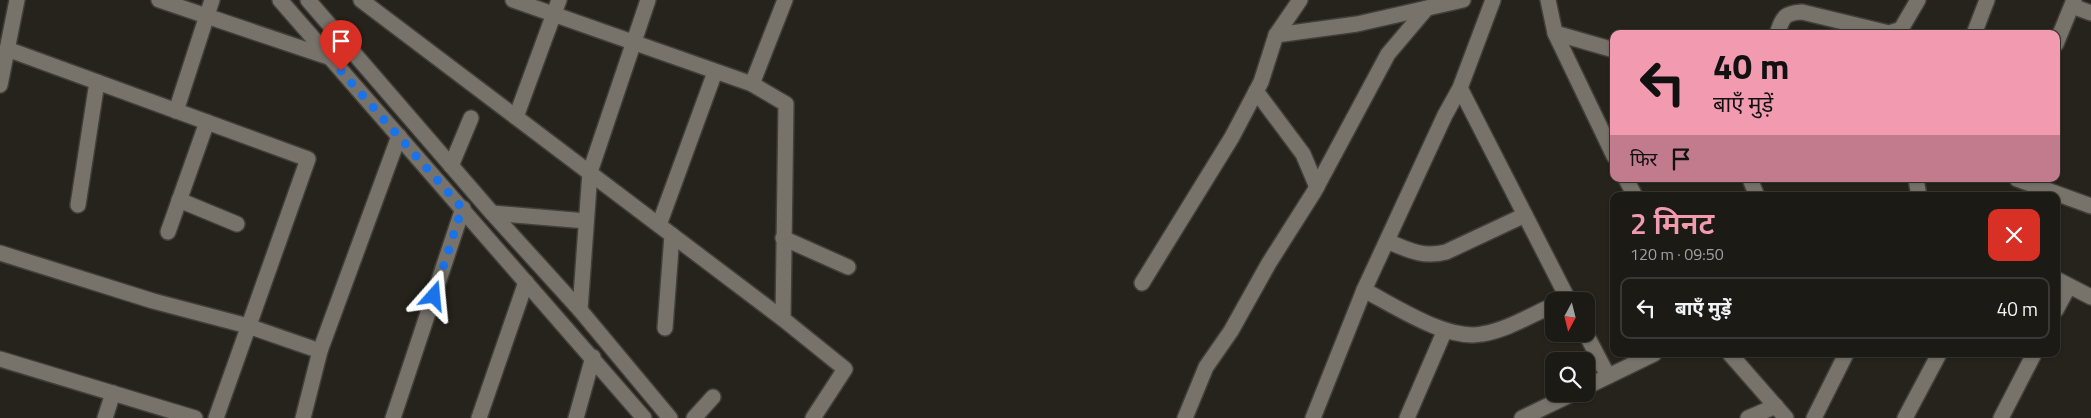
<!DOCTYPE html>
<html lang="hi">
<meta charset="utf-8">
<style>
body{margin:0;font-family:"Titillium Web","Noto Sans Devanagari",sans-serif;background:#292722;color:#f1f3f6;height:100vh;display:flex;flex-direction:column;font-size:19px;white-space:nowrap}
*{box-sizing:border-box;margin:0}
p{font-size:16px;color:#a0a1a0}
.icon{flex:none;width:28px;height:28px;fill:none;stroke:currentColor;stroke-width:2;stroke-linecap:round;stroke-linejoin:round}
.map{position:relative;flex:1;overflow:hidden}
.side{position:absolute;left:1610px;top:192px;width:450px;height:165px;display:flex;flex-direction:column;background:#1c1a15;border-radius:10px;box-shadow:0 1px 4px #0004,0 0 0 1px #3a3834}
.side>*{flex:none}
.banner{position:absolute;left:1610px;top:30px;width:450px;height:152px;border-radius:10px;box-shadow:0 1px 4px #0004,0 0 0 1px #3a3834;background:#f29ab0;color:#111;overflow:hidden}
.needle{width:32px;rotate:187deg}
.buttons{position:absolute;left:1545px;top:292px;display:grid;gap:10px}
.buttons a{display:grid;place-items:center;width:50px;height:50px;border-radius:10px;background:#1c1a15;box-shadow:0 1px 4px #0004,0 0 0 1px #3a3834;font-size:25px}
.pin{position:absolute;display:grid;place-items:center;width:42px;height:42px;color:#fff;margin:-51px -21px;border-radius:50% 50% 50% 0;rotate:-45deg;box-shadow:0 0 5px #0007}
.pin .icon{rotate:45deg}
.me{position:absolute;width:55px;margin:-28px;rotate:18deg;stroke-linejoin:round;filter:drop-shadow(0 0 4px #0008)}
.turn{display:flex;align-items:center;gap:18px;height:105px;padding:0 20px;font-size:22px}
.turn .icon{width:65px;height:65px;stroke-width:2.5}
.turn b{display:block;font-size:35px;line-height:42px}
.then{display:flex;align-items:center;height:48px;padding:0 20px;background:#0003;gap:10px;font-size:19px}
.round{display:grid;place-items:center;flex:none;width:52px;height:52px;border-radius:10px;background:#292722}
.head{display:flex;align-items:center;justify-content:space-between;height:85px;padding:0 20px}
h1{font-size:30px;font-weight:600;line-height:38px;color:#f29ab0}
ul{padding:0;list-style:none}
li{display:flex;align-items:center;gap:15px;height:62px;margin:0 10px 8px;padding:0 10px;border:2px solid #3a3834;border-radius:10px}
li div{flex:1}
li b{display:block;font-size:19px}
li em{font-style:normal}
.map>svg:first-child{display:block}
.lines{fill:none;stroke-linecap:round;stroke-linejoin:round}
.street-casing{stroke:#413f39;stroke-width:18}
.street{stroke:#77736b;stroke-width:15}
.route{stroke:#1a73e8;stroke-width:9;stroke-dasharray:0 16.2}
</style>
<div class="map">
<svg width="2091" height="418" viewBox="0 0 2091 418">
<rect width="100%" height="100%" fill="#26231c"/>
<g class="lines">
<g class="street-casing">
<g id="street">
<polyline points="159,0 328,57"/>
<polyline points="280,0 644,418"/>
<polyline points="308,0 492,213 580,310 670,418"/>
<polyline points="361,0 783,319 845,369 813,418"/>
<polyline points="513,0 752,84 786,104 783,319"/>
<polyline points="1548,0 1555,33 1614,156"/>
<polyline points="2072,6 2091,13"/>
<polyline points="1555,33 1614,50"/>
<path d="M1777,34C1783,17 1784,13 1802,12L1889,33L1901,29L1918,0"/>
<polyline points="1974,34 1987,0"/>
<polyline points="1276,35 1300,0"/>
<polyline points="2056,44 2074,0"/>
<polyline points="7,49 308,159 216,418"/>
<polyline points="752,84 785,0"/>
<polyline points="0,85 17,0"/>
<polyline points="1460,88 1569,301"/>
<polyline points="1256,91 1303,154 1317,187"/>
<polyline points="176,111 212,0"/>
<polyline points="516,117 559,0"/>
<polyline points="451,166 471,118"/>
<polyline points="1626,179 1635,196"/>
<polyline points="1750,179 1757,196"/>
<polyline points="1916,179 1919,196"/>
<polyline points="2017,179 2091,206"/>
<polyline points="179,200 237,224"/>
<polyline points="78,205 97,82"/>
<polyline points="492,213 586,221"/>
<polyline points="659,225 715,72"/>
<polyline points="168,232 207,122"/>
<polyline points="783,238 848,267"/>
<path d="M1387,241C1408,250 1423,258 1446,252L1525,215"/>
<polyline points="0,253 153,301 248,326 320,351"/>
<polyline points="2056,279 2091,297"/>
<polyline points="1142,283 1232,137 1261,82 1276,35 1357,24 1463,0"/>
<path d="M1364,290C1395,306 1447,341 1482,334C1507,330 1531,315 1554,305"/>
<polyline points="580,310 590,172 648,0"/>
<polyline points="2056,310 2069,286"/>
<polyline points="665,328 672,235"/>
<polyline points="1586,334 1608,376"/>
<polyline points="1730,354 1786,418"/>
<polyline points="0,359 195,418"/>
<polyline points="1586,387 1654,354"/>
<polyline points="105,418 113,393"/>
<polyline points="303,418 320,351 399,136"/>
<polyline points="393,418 463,208"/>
<polyline points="479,418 526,282"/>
<polyline points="576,418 593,357"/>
<polyline points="694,418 713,397"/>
<polyline points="1185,418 1206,367 1231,331 1269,263 1314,192 1388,54 1427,8"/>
<polyline points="1313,418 1364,290 1445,115 1460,88 1493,0"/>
<polyline points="1407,418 1445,330"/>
<polyline points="1522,418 1572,394"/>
<polyline points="1748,418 1776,406"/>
<polyline points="1814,418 1846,354"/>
<polyline points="1905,418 1939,354"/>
<polyline points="2001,418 2034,354"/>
</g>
</g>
<use href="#street" class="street"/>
</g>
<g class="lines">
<polyline class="route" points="341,71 462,208 434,296"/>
</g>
</svg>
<div class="buttons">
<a><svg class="needle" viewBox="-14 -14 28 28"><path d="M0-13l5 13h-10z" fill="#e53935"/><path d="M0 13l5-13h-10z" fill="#a0a1a0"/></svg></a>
<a><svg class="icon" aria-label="search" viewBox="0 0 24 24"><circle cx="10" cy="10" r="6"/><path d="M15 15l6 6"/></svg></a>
</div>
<div class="pin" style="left:341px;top:71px;background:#d93025"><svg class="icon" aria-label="arrive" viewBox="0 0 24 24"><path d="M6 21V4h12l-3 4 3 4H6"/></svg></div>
<svg class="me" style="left:434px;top:296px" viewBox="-20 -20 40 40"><path d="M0-17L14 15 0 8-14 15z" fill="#1a73e8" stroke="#fff" stroke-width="4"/></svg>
<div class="banner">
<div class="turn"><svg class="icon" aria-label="left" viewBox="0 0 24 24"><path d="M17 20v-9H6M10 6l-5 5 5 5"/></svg><div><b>40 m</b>बाएँ मुड़ें</div></div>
<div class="then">फिर<svg class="icon" aria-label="arrive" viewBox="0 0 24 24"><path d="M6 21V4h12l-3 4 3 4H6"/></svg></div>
</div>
<section class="side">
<div class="head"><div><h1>2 मिनट</h1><p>120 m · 09:50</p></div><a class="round" style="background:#d93025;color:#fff"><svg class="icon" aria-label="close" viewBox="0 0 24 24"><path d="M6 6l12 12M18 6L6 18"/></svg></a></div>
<ul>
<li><svg class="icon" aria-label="left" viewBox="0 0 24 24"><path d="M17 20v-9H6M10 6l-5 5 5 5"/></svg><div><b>बाएँ मुड़ें</b></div><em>40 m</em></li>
</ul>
</section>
</div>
